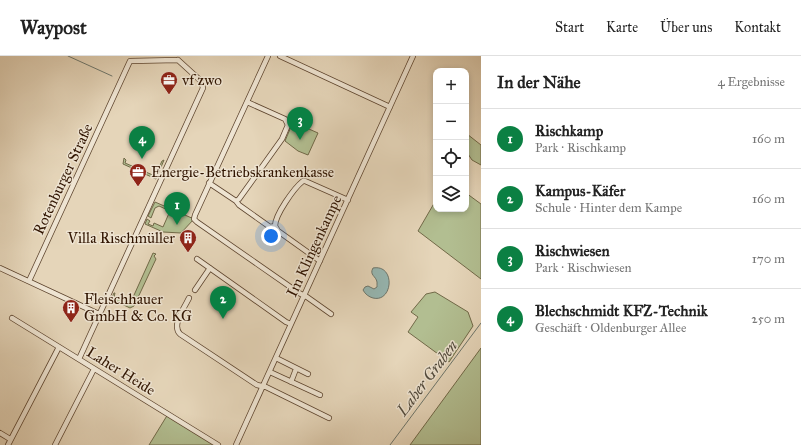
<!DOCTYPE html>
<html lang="de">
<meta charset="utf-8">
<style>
:root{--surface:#fff;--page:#f2f2f2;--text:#222;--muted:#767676;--line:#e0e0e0;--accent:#0b8043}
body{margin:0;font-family:"IM FELL Great Primer",serif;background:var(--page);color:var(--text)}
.controls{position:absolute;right:12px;top:12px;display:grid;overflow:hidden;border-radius:8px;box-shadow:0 2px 6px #0003}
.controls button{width:36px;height:36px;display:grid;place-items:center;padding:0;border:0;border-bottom:1px solid var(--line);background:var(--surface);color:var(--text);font:20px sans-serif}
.you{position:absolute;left:271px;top:180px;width:14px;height:14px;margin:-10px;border:3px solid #fff;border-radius:50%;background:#1a73e8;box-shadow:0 0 0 6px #1a73e833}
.badge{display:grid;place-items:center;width:26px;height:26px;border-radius:50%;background:var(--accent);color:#fff;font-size:13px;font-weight:700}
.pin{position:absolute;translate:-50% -33px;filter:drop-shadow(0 1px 2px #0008)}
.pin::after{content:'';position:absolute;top:21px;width:14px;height:12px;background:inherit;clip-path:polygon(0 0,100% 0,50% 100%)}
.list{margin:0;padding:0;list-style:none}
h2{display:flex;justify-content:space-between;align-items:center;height:52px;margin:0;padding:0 16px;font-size:17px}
h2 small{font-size:13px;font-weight:400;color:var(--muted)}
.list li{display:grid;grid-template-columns:26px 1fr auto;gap:12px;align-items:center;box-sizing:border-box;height:60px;padding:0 16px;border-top:1px solid var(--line)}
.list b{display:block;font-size:15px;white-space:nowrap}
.list p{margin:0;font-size:13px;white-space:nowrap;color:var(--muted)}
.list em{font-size:13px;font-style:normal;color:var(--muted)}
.icon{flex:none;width:22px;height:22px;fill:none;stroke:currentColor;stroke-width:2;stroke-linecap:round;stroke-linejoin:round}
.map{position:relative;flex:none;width:481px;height:389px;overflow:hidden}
header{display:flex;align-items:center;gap:24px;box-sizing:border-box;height:56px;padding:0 20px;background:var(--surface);border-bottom:1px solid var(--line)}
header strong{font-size:19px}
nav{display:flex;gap:22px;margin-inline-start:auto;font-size:14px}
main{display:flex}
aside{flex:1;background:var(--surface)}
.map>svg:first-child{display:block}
.green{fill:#b2be91;stroke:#716948}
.water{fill:#96b8b4;stroke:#6d766c}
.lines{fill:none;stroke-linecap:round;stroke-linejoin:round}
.stream{stroke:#6d766c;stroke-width:1}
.minor-casing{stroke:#5d442e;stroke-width:6}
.minor{stroke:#eee4d2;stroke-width:4.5}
.labels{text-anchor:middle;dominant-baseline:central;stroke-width:3;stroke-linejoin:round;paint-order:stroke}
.poi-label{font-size:15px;fill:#301400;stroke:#eee4d2;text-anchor:start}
.street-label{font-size:15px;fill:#301400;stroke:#eee4d2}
.water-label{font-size:16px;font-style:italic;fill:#544d3f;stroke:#eee4d2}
</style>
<header>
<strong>Waypost</strong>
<nav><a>Start</a><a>Karte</a><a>Über uns</a><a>Kontakt</a></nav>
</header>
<main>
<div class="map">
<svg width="481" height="389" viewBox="0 0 481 389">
<rect width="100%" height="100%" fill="#e5d5b9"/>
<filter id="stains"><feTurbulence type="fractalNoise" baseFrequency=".005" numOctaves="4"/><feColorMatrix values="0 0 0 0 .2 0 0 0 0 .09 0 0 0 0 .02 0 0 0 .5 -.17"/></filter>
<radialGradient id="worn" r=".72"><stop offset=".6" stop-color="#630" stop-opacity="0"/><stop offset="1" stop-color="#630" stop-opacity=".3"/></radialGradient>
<path class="green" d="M 293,66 L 318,77 L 308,99 L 298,95 L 285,85 Z
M 467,78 L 481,89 L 481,109 L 472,104 L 468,98 L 469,97 L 466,94 L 466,80 Z
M 124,102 L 126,104 L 125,107 L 155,120 L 162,105 L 164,104 L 156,123 L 123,108 Z
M 466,137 L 481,148 L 481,223 L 418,175 L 436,144 L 436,153 L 466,153 Z
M 155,146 L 194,163 L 181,177 L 163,176 L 145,168 L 147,163 L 150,165 L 148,168 L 153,170 L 154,167 L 163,171 L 170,155 L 159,150 L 155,152 L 151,162 L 148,160 Z
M 153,197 L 156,198 L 154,200 L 156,203 L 134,250 L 130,252 L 111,243 L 114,237 L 115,237 L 114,241 L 130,248 Z
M 435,236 L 468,256 L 473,270 L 449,306 L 408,276 L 418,261 L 411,256 L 426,238 Z
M 481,292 L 481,389 L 410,389 Z
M 168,358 L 218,389 L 149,389 Z"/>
<path class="water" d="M 373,212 C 396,208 393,247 373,242 C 369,241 365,238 363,234 L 365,231 L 368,230 L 374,233 L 377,231 C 377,229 377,227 377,226 C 376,220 369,219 373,212 Z"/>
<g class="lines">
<path class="stream" d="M 68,0 L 112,20
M 390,389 L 481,267"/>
<defs>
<path id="minor" d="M 268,0 L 195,159 L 194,163 L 197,166 L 299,237 L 307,241 L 331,258
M 280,0 L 390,51
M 209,127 L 236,145 L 239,149 L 270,171 L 275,170
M 236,145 L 239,143 L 282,83 L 288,69 L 285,63 L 247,46
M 197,203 L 286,266 L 291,268
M 320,205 L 278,175 L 275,170 C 275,159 294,132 303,125 L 305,125 L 348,144
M 0,212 L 99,258
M 29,225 L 130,5 L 178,4
M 195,234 L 210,212
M 189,242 C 185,251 171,269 180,278 L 257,329 L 266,331 L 329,362
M 12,262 L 218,389
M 276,302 L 308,318
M 79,303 L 203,32 L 201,25 L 178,4
M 270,316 L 320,339
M 291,326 L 296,313
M 0,377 L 10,383
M 8,389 L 59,291
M 55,389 L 94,313
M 236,389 L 413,0"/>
</defs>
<use href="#minor" class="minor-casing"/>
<use href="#minor" class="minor"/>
</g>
<defs>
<symbol id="office-pin" viewBox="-11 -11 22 30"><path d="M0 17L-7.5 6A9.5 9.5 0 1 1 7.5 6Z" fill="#8f2418" stroke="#eee4d2"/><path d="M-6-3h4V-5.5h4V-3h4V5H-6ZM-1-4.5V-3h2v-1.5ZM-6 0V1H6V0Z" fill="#fff"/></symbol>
<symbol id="building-pin" viewBox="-11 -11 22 30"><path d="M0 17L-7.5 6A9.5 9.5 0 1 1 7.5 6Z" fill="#8f2418" stroke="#eee4d2"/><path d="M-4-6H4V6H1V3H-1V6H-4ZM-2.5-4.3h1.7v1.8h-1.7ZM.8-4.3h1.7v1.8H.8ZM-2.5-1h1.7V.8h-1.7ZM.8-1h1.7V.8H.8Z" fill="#fff"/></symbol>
</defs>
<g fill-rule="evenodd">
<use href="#office-pin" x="159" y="14" width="20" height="27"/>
<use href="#office-pin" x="128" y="106" width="20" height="27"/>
<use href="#building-pin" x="178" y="172" width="20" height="27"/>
<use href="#building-pin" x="61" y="242" width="20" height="27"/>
</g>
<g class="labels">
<g class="poi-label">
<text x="182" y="24">vf zwo</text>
<text x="151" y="116">Energie-Betriebskrankenkasse</text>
<text x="175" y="182" text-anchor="end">Villa Rischmüller</text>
<text x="84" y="243">Fleischhauer<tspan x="84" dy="17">GmbH &amp; Co. KG</tspan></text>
</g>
<g class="street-label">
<text transform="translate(63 123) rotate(-65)">Rotenburger Straße</text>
<text transform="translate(314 190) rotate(-65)">Im Klingenkampe</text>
<text transform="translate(121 315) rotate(32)">Laher Heide</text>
</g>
<g class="water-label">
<text transform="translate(427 322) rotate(-53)">Laher Graben</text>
</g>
</g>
<rect width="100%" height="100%" filter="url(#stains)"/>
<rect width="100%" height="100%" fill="url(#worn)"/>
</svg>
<div class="controls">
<button>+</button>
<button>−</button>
<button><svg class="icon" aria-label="locate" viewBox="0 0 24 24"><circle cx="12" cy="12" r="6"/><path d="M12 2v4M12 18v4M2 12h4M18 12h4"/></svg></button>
<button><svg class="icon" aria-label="layers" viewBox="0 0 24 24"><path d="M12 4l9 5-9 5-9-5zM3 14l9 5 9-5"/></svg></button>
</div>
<div class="you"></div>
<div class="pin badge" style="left:177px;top:169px">1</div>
<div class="pin badge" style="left:223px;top:263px">2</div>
<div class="pin badge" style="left:300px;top:84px">3</div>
<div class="pin badge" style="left:142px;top:103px">4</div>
</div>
<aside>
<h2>In der Nähe<small>4 Ergebnisse</small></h2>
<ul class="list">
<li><span class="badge">1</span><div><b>Rischkamp</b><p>Park · Rischkamp</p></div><em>160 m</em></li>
<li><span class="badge">2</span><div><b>Kampus-Käfer</b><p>Schule · Hinter dem Kampe</p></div><em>160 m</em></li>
<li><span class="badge">3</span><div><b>Rischwiesen</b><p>Park · Rischwiesen</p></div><em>170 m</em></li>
<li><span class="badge">4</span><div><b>Blechschmidt KFZ-Technik</b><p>Geschäft · Oldenburger Allee</p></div><em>250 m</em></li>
</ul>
</aside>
</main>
